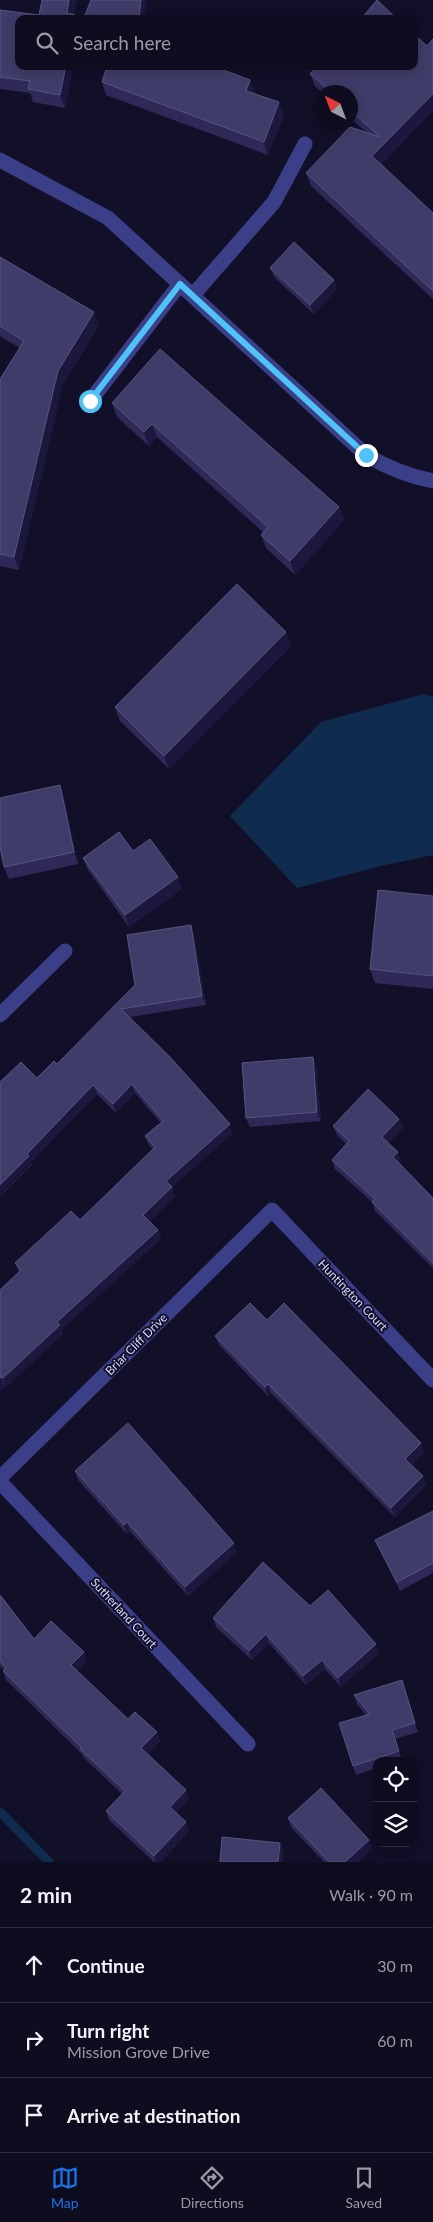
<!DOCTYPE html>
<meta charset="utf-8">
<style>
:root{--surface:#0e0c1f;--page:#171528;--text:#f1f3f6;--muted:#9b9ba4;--line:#2e2c3d;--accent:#1a73e8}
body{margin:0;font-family:Lato,sans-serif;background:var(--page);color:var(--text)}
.controls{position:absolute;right:15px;bottom:15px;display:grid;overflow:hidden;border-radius:10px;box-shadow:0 2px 12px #0003}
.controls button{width:45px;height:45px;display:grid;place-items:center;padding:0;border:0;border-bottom:1px solid var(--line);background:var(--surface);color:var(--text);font:25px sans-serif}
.compass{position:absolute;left:313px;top:85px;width:45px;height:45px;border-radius:50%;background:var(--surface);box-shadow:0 2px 12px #0003;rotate:318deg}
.stop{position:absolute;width:15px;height:15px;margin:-11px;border:4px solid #4fc3f7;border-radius:50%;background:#fff}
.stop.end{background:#4fc3f7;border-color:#fff;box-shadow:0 1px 5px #0008}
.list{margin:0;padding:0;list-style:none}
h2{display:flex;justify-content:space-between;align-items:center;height:65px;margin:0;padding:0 20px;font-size:21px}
h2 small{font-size:16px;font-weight:400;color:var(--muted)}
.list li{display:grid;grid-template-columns:32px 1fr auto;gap:15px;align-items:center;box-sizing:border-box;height:75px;padding:0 20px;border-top:1px solid var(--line)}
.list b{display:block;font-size:19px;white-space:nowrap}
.list p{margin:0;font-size:16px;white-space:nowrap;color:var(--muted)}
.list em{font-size:16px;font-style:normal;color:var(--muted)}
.icon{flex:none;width:28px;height:28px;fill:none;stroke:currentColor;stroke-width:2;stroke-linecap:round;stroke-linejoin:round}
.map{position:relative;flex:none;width:433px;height:1862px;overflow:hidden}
.search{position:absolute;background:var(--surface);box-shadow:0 2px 12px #0003;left:15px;right:15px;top:15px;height:55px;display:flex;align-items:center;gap:12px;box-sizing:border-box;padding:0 18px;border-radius:10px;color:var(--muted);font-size:19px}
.sheet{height:290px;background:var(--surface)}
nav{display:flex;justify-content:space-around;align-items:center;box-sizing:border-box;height:70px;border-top:1px solid var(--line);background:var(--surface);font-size:14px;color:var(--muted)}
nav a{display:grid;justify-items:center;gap:2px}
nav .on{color:var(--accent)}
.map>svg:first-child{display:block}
.water{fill:#0f2c4e}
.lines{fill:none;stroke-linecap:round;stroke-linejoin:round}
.stream{stroke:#0f2c4e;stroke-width:9}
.lane{stroke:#3b3f88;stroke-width:15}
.street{stroke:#3b3f88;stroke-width:15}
.wall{fill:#2e2957}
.shaded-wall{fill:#1b173d}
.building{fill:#403c69;stroke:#585480}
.route{stroke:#4fc3f7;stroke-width:6}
.labels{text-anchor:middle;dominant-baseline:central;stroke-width:4;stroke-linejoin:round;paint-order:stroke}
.street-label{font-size:12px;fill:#d9d8ff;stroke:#121029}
</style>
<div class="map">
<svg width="433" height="1862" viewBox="0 0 433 1862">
<rect width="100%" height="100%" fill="#121029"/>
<path class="water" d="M 424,694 L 433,697 L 433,855 L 385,865 L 297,888 L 230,816 L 321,722 Z"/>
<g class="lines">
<path class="stream" d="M 0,1812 L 49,1862"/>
<path class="lane" d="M 193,295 L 274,202 L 305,144
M 90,401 L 180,284"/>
<path class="street" d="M 0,160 L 108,218 L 366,455 C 388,468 408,476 433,481
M 0,1015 L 65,951
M 0,1478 L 272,1210 L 433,1380
M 0,1482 L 248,1744"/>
</g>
<path class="wall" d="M 0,10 L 39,15 L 75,15 L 76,19 L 19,19 L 19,66 L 73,66 L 65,108 L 33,102 L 30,93 L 0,89 Z
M 85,15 L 145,19 L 86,19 Z
M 433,39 L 433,111 L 381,164 L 433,213 L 433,299 L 311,186 L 306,173 L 366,132 L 350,118 L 350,92 L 322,92 L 315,86 L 310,74 L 427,46 Z
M 250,80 L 255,94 L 284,115 L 268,155 L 106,95 L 102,82 Z
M 0,257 L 99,325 L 63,384 L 19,570 L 0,566 L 0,379 L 20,348 L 0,336 Z
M 270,268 L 334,280 L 337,289 L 314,314 L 274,277 Z
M 112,403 L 339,507 L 344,520 L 295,575 L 266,548 L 261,535 L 263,532 L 157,437 L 149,446 L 117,417 Z
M 286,632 L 291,646 L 169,769 L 120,721 L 115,707 Z
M 60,785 L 64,797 L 78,864 L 9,879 L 4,867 Z
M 133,851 L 182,889 L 129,927 L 88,870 L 83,858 Z
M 433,896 L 433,989 L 375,983 L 370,969 Z
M 191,925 L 194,934 L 206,1005 L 130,1017 L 233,1133 L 172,1187 L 175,1196 L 150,1221 L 158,1230 L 161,1239 L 61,1330 L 63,1334 L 6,1387 L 5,1386 L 0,1391 L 0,1290 L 19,1272 L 15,1263 L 80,1220 L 153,1149 L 149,1145 L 145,1136 L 161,1123 L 135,1093 L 116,1113 L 97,1094 L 31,1162 L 32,1165 L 0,1197 L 37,1078 L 57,1064 L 135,985 Z
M 313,1057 L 316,1066 L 321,1121 L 250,1127 L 246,1118 Z
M 399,1119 L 403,1128 L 388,1143 L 401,1161 L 399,1163 L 433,1198 L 433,1268 L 375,1211 L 372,1202 L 335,1169 L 332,1160 L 346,1144 L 337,1135 L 333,1126 Z
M 267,1320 L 424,1452 L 412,1465 L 426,1485 L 395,1517 L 271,1393 L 268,1396 L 219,1345 L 215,1336 Z
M 75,1471 L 237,1552 L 188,1596 L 130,1531 L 127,1534 L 78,1480 Z
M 433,1511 L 433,1573 L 400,1591 L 379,1549 L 375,1540 Z
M 0,1595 L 34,1639 L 84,1652 L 87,1661 L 77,1671 L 128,1719 L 157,1732 L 160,1741 L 148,1754 L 186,1790 L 189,1799 L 176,1813 L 186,1822 L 189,1831 L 161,1862 L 154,1862 L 109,1820 L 106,1811 L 122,1794 L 84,1758 L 82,1754 L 6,1680 L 3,1671 L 4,1670 L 0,1666 Z
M 310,1606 L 379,1653 L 341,1687 L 325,1669 L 306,1685 L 269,1643 L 252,1660 L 216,1627 L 213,1618 Z
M 402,1680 L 418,1732 L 395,1739 L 402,1760 L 377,1761 L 377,1768 L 356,1775 L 353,1766 L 366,1715 L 357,1704 L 354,1695 Z
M 288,1818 L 369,1840 L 372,1849 L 358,1862 L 324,1862 L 291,1827 Z"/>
<path class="shaded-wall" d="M 69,0 L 77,0 L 73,19 L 67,13 Z
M 141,0 L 147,0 L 145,19 L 139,19 Z
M 66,66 L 73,66 L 65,108 L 60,95 Z
M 250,80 L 255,93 L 251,104 L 246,91 Z
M 433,94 L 433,111 L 377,169 L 372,156 Z
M 279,102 L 284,115 L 268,155 L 264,142 Z
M 334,280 L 337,289 L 314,314 L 310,305 Z
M 94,312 L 99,325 L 63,384 L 19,570 L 14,557 L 58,371 Z
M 152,424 L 157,437 L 149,446 L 144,432 Z
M 339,507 L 344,520 L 295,575 L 290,561 Z
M 286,632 L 291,646 L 169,769 L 164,756 Z
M 60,785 L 64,797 L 78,864 L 74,852 Z
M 178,877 L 182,889 L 129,927 L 125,915 Z
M 191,925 L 194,934 L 206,1005 L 202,996 Z
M 313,1057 L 316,1066 L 321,1121 L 317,1112 Z
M 132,1084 L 135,1093 L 116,1113 L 113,1104 Z
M 93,1085 L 97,1094 L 31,1162 L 32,1165 L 0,1197 L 0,1185 L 27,1154 Z
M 399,1119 L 403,1128 L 385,1146 L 382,1137 Z
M 230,1124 L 233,1133 L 172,1187 L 175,1196 L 147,1224 L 143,1215 L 166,1181 Z
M 398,1152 L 401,1161 L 396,1166 L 393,1157 Z
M 158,1230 L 161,1239 L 61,1330 L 63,1334 L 6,1387 L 3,1378 L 57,1322 Z
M 1,1377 L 5,1386 L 0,1391 L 0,1378 Z
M 268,1384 L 271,1393 L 268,1396 L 265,1387 Z
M 421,1443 L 424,1452 L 409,1468 L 405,1459 Z
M 423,1476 L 426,1485 L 395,1517 L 391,1508 Z
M 127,1522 L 130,1531 L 127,1534 L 124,1525 Z
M 234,1543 L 237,1552 L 188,1596 L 185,1587 Z
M 266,1634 L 269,1643 L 252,1660 L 249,1651 Z
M 376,1644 L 379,1653 L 341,1687 L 338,1678 Z
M 84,1652 L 87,1661 L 74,1674 L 71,1665 Z
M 322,1660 L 325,1669 L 306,1685 L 303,1676 Z
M 157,1732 L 160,1741 L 145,1757 L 141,1748 Z
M 186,1790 L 189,1799 L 173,1816 L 170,1807 Z
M 186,1822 L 189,1831 L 161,1862 L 156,1862 L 154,1856 Z
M 369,1840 L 372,1849 L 358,1862 L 345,1862 Z
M 280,1843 L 284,1852 L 283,1862 L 278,1862 Z"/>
<path class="building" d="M 42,0 L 69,0 L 67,13 L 75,15 L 74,19 L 19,19 L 19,66 L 66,66 L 60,95 L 28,89 L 30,81 L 0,77 L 0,10 L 39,15 Z
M 91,0 L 141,0 L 139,19 L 117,19 L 85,15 Z
M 377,0 L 397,19 L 361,19 Z
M 414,34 L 427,46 L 433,39 L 433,94 L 372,156 L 433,213 L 433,291 L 306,173 L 350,127 L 380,137 L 350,110 L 350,92 L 331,92 L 310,74 L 317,66 L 414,66 Z
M 107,66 L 213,66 L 250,80 L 246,91 L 279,102 L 264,142 L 102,82 Z
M 294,242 L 334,280 L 310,305 L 270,268 Z
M 0,257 L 94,312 L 58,371 L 14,557 L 0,554 L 0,379 L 24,341 L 0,326 Z
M 160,349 L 339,507 L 290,561 L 261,535 L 268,527 L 152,424 L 144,432 L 112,403 Z
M 237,584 L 286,632 L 164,756 L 115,707 Z
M 60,785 L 74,852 L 4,867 L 0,847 L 0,798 Z
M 119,832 L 133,851 L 150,839 L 178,877 L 125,915 L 83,858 Z
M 378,890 L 433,896 L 433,976 L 370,969 Z
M 191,925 L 202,996 L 121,1009 L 170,1057 L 230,1124 L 166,1181 L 172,1187 L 143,1215 L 158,1230 L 57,1322 L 60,1325 L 3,1378 L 1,1377 L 0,1378 L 0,1290 L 21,1270 L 15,1263 L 71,1211 L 80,1220 L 155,1147 L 145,1136 L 163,1121 L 132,1084 L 113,1104 L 93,1085 L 27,1154 L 29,1156 L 0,1185 L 0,1082 L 21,1062 L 37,1078 L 54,1061 L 57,1064 L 135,985 L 127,935 Z
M 313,1057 L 317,1112 L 246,1118 L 242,1063 Z
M 368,1089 L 399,1119 L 382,1137 L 398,1152 L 393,1157 L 433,1198 L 433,1263 L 372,1202 L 375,1199 L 332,1160 L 349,1141 L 333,1126 Z
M 250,1303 L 267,1320 L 284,1303 L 421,1443 L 405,1459 L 423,1476 L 391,1508 L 268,1384 L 265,1387 L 215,1336 Z
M 128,1423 L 234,1543 L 185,1587 L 127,1522 L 124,1525 L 75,1471 Z
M 433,1511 L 433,1563 L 397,1582 L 375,1540 Z
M 263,1562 L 310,1606 L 328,1590 L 376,1644 L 338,1678 L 322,1660 L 303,1676 L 266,1634 L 249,1651 L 213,1618 Z
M 0,1595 L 34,1639 L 51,1621 L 84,1652 L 71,1665 L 128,1719 L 135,1712 L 157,1732 L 141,1748 L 186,1790 L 170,1807 L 186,1822 L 154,1856 L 106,1811 L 125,1791 L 80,1749 L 82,1748 L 3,1671 L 6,1668 L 0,1661 Z
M 402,1680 L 415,1723 L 392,1730 L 399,1751 L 353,1766 L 339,1723 L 370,1714 L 354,1695 Z
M 321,1788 L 369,1840 L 345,1862 L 329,1862 L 288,1818 Z
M 222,1837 L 280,1843 L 278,1862 L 220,1862 Z"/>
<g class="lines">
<path class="route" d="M 90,401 L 180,284 L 366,455"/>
</g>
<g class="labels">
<g class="street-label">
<text transform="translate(353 1295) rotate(46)">Huntington Court</text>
<text transform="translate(136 1344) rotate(-45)">Briar Cliff Drive</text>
<text transform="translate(124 1613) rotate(47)">Sutherland Court</text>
</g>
</g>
</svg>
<div class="controls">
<button><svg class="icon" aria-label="locate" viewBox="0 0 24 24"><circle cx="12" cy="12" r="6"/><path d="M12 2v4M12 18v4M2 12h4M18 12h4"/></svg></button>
<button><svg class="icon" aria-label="layers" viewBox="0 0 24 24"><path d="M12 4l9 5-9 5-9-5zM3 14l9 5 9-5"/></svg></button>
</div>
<svg class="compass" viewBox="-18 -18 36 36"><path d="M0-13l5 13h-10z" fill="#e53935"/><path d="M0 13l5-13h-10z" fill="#9b9ba4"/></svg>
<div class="stop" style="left:90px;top:401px"></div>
<div class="stop end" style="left:366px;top:455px"></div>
<div class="search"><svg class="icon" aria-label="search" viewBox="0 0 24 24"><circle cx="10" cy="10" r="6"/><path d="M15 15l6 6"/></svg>Search here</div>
</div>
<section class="sheet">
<h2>2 min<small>Walk · 90 m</small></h2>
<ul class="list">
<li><svg class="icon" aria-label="ahead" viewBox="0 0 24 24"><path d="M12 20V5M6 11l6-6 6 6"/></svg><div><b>Continue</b></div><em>30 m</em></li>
<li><svg class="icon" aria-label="right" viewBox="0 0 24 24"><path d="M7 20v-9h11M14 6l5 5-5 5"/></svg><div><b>Turn right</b><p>Mission Grove Drive</p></div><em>60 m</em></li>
<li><svg class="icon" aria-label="arrive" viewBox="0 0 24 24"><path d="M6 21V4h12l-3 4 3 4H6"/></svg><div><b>Arrive at destination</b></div></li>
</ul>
</section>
<nav>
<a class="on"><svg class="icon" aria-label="map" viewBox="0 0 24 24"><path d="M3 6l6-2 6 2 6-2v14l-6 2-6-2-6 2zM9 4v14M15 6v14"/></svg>Map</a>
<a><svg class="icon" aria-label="directions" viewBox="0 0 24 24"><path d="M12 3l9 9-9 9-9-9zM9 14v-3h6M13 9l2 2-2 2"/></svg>Directions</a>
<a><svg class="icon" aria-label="saved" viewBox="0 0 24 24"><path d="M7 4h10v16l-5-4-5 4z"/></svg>Saved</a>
</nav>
